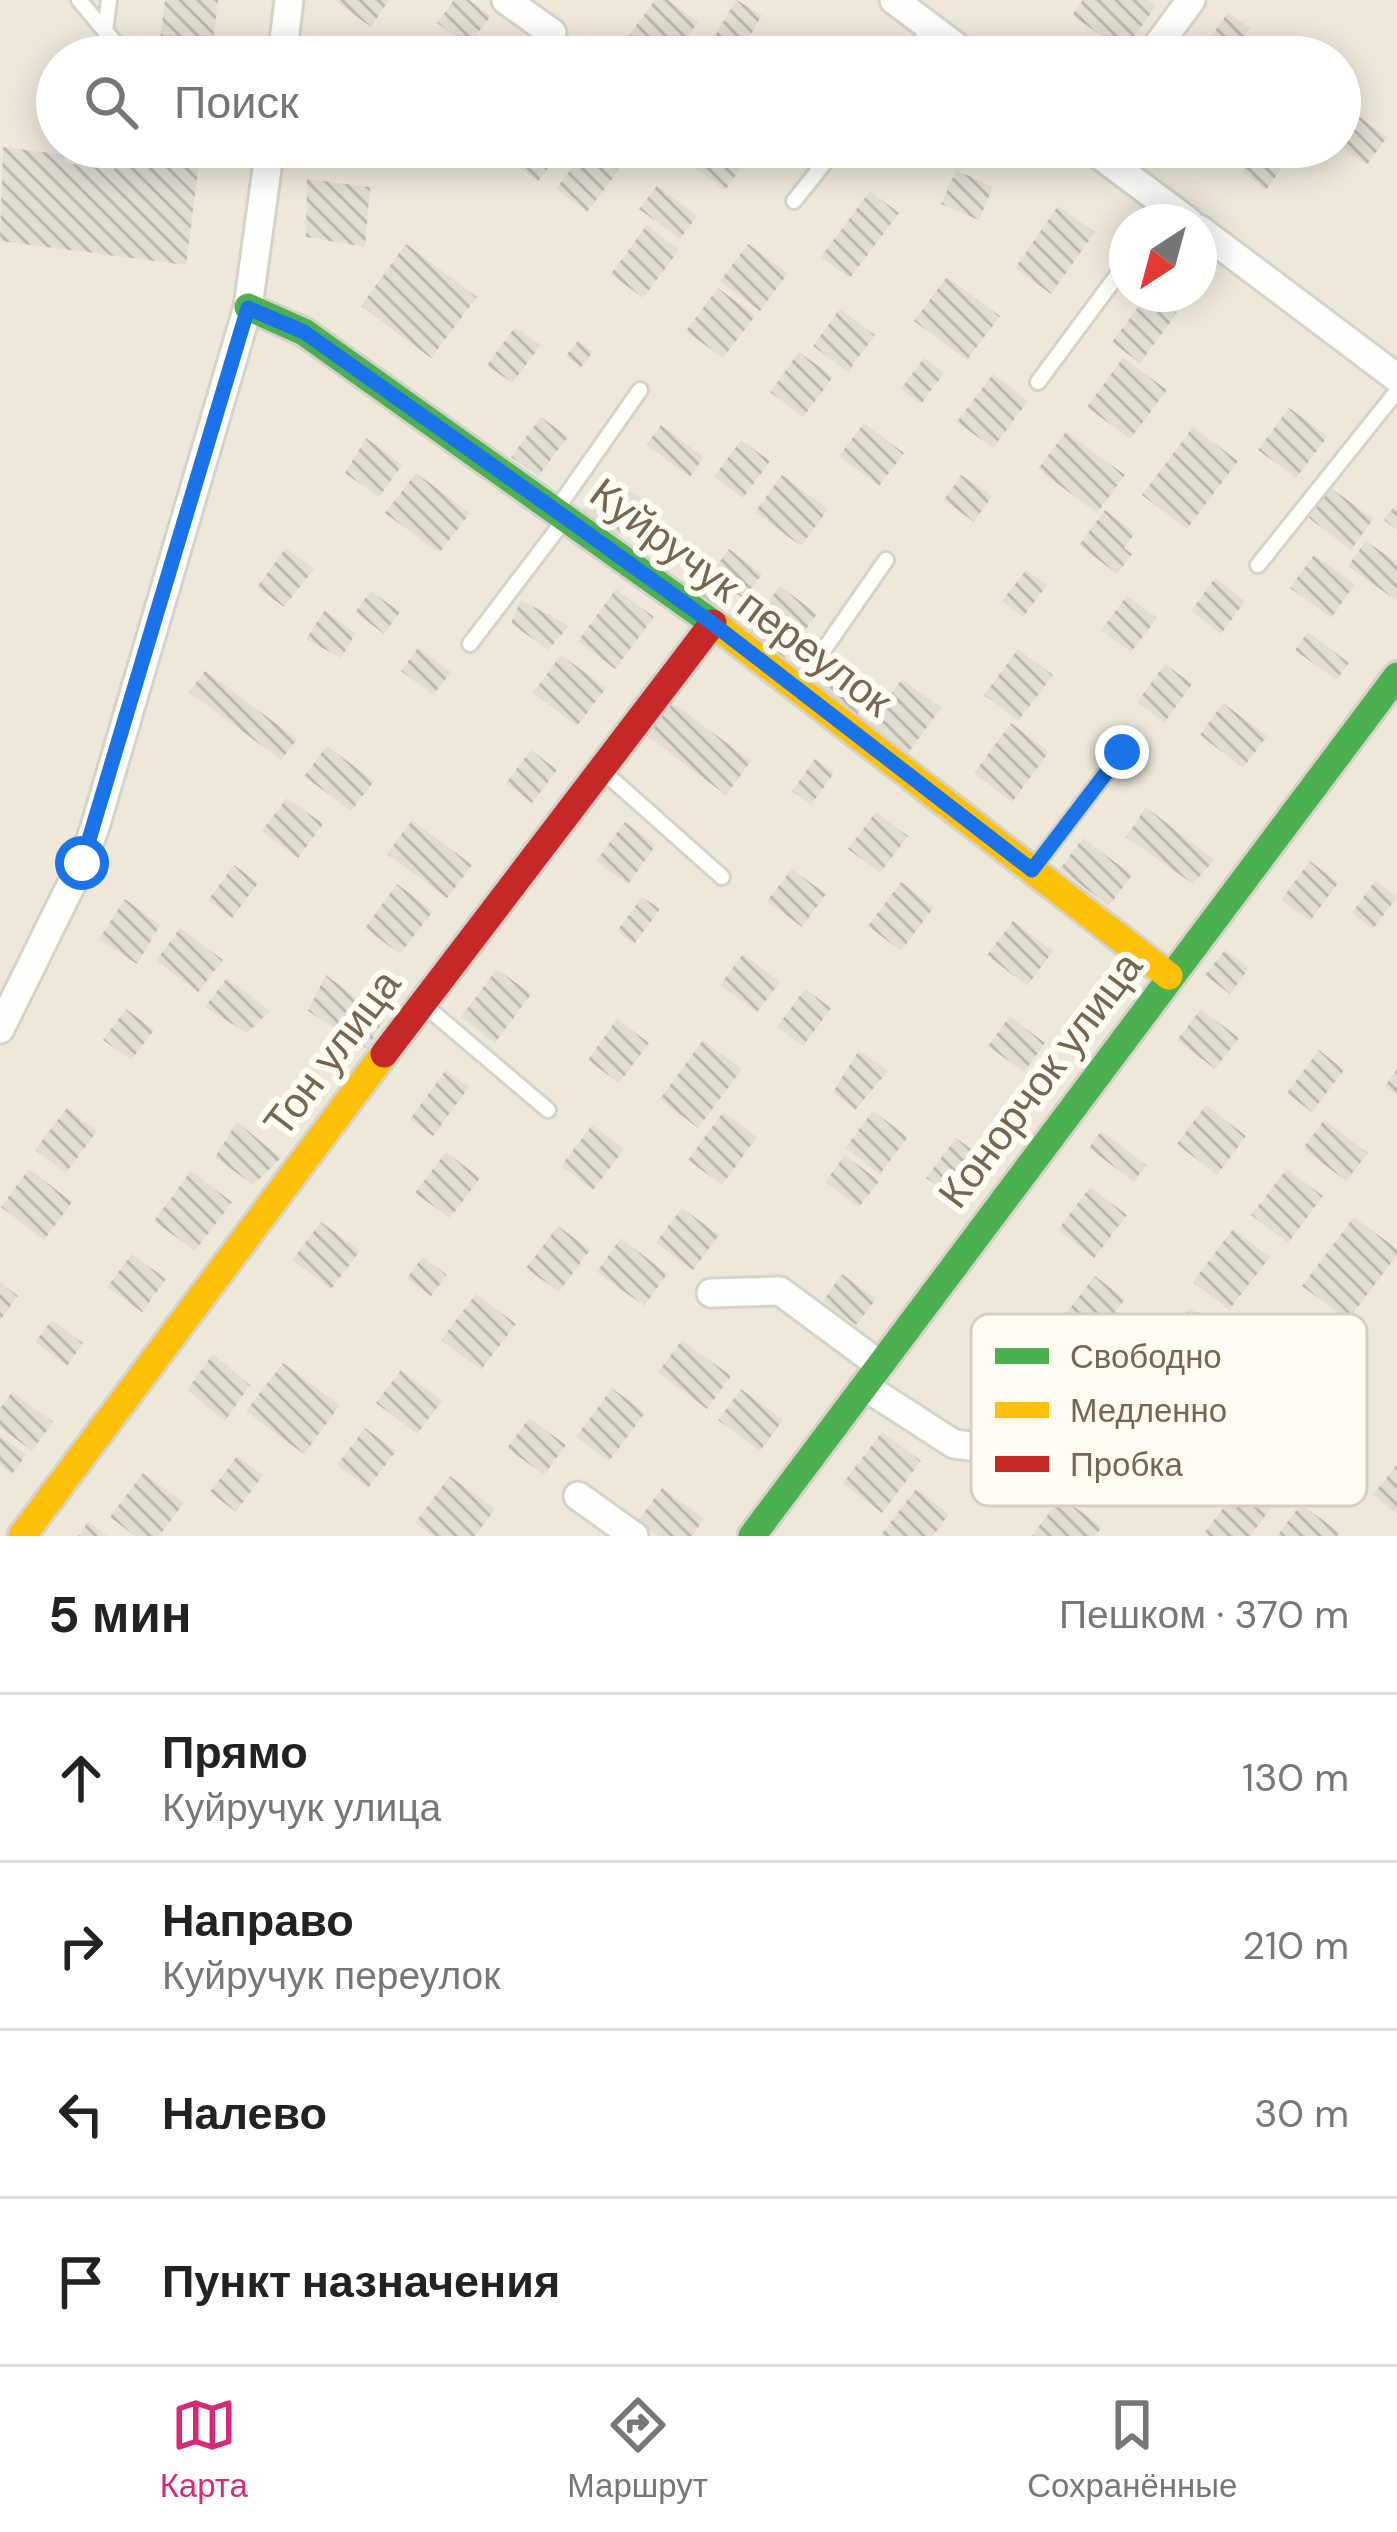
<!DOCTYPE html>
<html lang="ru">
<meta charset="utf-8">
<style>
:root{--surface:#fff;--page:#f6f6f6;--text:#222;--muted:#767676;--line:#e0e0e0;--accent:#db2777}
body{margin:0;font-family:"DM Sans",sans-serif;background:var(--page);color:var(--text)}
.compass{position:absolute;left:1109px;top:204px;width:108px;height:108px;border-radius:50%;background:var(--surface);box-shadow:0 6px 30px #0003;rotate:216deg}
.stop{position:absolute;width:36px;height:36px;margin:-27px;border:9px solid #1a73e8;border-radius:50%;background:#fff}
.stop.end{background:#1a73e8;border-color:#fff;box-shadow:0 3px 12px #0008}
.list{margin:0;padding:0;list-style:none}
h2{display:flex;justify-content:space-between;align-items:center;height:156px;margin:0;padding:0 48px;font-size:51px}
h2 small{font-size:39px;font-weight:400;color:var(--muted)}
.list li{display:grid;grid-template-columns:78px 1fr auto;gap:36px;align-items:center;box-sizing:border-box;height:168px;padding:0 48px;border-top:3px solid var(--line)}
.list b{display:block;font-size:45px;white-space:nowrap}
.list p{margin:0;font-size:39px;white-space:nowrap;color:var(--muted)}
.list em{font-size:39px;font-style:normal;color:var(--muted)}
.icon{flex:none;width:66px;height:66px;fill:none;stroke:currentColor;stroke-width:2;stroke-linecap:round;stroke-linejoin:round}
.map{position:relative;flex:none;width:1397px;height:1536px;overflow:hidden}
.search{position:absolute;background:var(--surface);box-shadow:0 6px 30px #0003;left:36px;right:36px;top:36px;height:132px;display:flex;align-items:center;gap:30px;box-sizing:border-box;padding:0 42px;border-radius:66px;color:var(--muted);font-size:45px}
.sheet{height:828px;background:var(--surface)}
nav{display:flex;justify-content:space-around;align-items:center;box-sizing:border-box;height:168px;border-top:3px solid var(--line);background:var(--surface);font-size:33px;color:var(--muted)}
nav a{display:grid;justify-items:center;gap:6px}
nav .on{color:var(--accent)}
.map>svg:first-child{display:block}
.residential{fill:#ede8da;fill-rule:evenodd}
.building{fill:url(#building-back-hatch)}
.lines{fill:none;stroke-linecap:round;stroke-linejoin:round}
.lane-casing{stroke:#d5d2c9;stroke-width:20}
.street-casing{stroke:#d5d2c9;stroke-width:33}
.fast-casing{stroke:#d6d2c9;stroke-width:33}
.slow-casing{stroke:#d6d2c9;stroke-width:33}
.jam-casing{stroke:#d6d2c9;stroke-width:33}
.lane{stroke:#fefefc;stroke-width:14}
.street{stroke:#fefefc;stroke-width:27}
.fast{stroke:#4caf50;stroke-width:27}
.slow{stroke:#ffc107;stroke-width:27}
.jam{stroke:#c62828;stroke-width:27}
.route{stroke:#1a73e8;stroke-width:15}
.labels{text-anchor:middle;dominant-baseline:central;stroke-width:12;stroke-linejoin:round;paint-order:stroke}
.street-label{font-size:42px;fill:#76654f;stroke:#fefcf2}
.key{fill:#fefcf2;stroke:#d5cfc1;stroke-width:3}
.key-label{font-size:33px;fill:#76654f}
</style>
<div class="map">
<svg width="1397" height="1536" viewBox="0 0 1397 1536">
<defs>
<pattern id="building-back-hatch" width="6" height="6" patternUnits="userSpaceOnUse" patternTransform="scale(3)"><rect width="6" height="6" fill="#e2ddd3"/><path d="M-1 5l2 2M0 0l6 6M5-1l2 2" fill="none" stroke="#bcb7ae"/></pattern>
</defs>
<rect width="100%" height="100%" fill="#f8f6ee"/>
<path class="residential" d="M 0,0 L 1397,0 L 1397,1536 L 0,1536 ZM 57,57 L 1340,57 L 1340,147 L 57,147 ZM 1127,222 L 1199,222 L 1199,294 L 1127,294 Z"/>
<path class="building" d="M 165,0 L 218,0 L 211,57 L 158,57 Z
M 334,0 L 389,0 L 371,27 Z
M 454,0 L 469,0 L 491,16 L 468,46 L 437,23 Z
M 655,0 L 668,0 L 698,22 L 672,57 L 655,57 L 628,37 Z
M 736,0 L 762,15 L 738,57 L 733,57 L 710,44 Z
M 1083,0 L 1148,0 L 1156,6 L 1123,51 L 1072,15 Z
M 1228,13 L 1250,28 L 1230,57 L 1222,57 L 1205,45 Z
M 618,45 L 634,57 L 609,57 Z
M 1358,116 L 1387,137 L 1367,165 L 1340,146 Z
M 3,147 L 65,155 L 64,163 L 115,169 L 118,147 L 201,147 L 186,265 L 0,241 Z
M 440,147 L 479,147 L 465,166 Z
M 535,147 L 564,147 L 538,181 L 519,168 Z
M 588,147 L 619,170 L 587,212 L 556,189 Z
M 694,147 L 757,147 L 725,190 L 685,160 Z
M 875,147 L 921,147 L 904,169 Z
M 1260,147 L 1297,147 L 1266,190 L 1242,172 Z
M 956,170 L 993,187 L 979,220 L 941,204 Z
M 307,179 L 370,187 L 365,247 L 306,237 Z
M 657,186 L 697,216 L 680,239 L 639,209 Z
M 870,191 L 899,213 L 850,278 L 821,257 Z
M 1058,206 L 1095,232 L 1051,294 L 1015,268 Z
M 647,225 L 679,250 L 643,298 L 611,274 Z
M 406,244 L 477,297 L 431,358 L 361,306 Z
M 748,244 L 788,273 L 760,311 L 720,281 Z
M 947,277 L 1000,316 L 967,360 L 914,321 Z
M 718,288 L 755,316 L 723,358 L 686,331 Z
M 1148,294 L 1177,313 L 1140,363 L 1112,342 Z
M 840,309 L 875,335 L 848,372 L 813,346 Z
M 515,327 L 541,345 L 512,383 L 487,365 Z
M 578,341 L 593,352 L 581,367 L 566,356 Z
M 799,352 L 833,377 L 803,417 L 770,392 Z
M 924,358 L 944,373 L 921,404 L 901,389 Z
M 1123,358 L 1167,390 L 1130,439 L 1087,407 Z
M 993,374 L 1028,401 L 993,448 L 957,422 Z
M 1289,408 L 1328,436 L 1296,478 L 1258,450 Z
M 541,417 L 568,437 L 538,476 L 511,457 Z
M 864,423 L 904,453 L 879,486 L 839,456 Z
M 661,425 L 704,457 L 690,477 L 646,445 Z
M 1193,427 L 1238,461 L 1187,529 L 1142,495 Z
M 1066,432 L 1125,475 L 1097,513 L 1038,469 Z
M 366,438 L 402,465 L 379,497 L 345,473 Z
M 741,440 L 770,461 L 743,498 L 714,477 Z
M 416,473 L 470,513 L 439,553 L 385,513 Z
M 609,475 L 644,501 L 618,536 L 583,510 Z
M 782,475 L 828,509 L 801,546 L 755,512 Z
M 961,475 L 992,496 L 974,522 L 944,500 Z
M 1331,488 L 1373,519 L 1351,550 L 1309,518 Z
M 1397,503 L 1397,530 L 1384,520 Z
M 1105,510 L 1135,533 L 1124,548 L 1132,554 L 1117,574 L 1079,545 Z
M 1366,541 L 1397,563 L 1397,601 L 1348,566 Z
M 286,548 L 314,569 L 284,607 L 257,587 Z
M 729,549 L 762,574 L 744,599 L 733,591 L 718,611 L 696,594 Z
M 1314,555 L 1355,584 L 1331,618 L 1290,588 Z
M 1026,570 L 1047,585 L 1023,617 L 1002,601 Z
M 1215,578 L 1245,601 L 1221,634 L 1191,611 Z
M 780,586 L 817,614 L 781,663 L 743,635 Z
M 616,589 L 654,617 L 615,669 L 578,641 Z
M 371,591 L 400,612 L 384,634 L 355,612 Z
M 1127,596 L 1157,618 L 1131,652 L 1101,630 Z
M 521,600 L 569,626 L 548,650 L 511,623 Z
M 325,610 L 355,634 L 341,658 L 306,639 Z
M 1308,632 L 1349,663 L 1336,680 L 1295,650 Z
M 418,648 L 451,672 L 433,695 L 401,671 Z
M 1018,649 L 1053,675 L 1018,721 L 984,695 Z
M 828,651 L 875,685 L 855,718 L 809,684 Z
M 561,655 L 606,688 L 577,726 L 533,693 Z
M 1165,664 L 1192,684 L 1164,723 L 1137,702 Z
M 205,671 L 297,739 L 281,760 L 189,692 Z
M 902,679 L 941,708 L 908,753 L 869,724 Z
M 670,701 L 751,761 L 726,795 L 645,734 Z
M 1223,703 L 1267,736 L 1243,768 L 1200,735 Z
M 1011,723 L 1049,752 L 1012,802 L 974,773 Z
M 327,746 L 374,781 L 351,811 L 304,776 Z
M 531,750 L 557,770 L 532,803 L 506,783 Z
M 815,759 L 834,773 L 811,805 L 792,791 Z
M 287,798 L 323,824 L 298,858 L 262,831 Z
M 1146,807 L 1214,860 L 1193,884 L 1126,837 Z
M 876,812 L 908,836 L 880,873 L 848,849 Z
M 412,820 L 472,865 L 447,898 L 387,854 Z
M 625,822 L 656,845 L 628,884 L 596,861 Z
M 1083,838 L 1132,875 L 1109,906 L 1060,869 Z
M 1310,861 L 1338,883 L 1310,921 L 1281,900 Z
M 234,865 L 258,883 L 232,918 L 208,900 Z
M 792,869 L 826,894 L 802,927 L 767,901 Z
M 1375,881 L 1397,897 L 1373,929 L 1352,913 Z
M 901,882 L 934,907 L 901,951 L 868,926 Z
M 397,884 L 433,911 L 400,954 L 365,928 Z
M 642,897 L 660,909 L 634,944 L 617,931 Z
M 125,899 L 160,925 L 137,964 L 99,939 Z
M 1013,921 L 1053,951 L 1027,986 L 987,955 Z
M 180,928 L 223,960 L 198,992 L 156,961 Z
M 1225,950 L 1249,968 L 1230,994 L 1205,975 Z
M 743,954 L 780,982 L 757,1012 L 720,985 Z
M 497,969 L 531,994 L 495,1043 L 461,1017 Z
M 326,975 L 384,1019 L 367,1049 L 308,1011 Z
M 227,978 L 270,1011 L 247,1033 L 205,1007 Z
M 805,989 L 831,1008 L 803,1046 L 777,1027 Z
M 126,1009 L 154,1030 L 131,1060 L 103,1040 Z
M 1201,1009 L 1239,1038 L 1215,1069 L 1177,1040 Z
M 1010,1016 L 1045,1043 L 1024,1072 L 988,1046 Z
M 617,1019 L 649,1043 L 619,1083 L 588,1060 Z
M 703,1040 L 742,1069 L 698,1128 L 660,1099 Z
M 859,1050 L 888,1071 L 855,1110 L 833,1092 Z
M 1319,1050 L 1344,1070 L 1312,1112 L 1287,1093 Z
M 1397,1069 L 1397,1095 L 1385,1086 Z
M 446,1070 L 469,1087 L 433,1136 L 410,1119 Z
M 1206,1105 L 1246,1136 L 1217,1175 L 1177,1144 Z
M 67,1108 L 97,1131 L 66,1173 L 35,1150 Z
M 873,1111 L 908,1137 L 880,1174 L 845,1148 Z
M 723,1112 L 757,1137 L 722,1185 L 688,1160 Z
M 1324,1120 L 1368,1153 L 1346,1181 L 1303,1148 Z
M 237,1122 L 281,1158 L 253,1185 L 215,1157 Z
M 592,1125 L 624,1149 L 593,1190 L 561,1166 Z
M 1101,1131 L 1146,1165 L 1134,1182 L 1089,1148 Z
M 956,1138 L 982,1157 L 953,1197 L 926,1178 Z
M 446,1152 L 480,1178 L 450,1218 L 415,1193 Z
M 845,1155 L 879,1181 L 859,1207 L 825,1182 Z
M 29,1169 L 72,1202 L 44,1240 L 1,1207 Z
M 1287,1169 L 1323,1196 L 1288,1243 L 1251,1215 Z
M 191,1171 L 232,1202 L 195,1251 L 154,1221 Z
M 1090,1187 L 1127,1215 L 1094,1258 L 1058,1230 Z
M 682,1208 L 719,1235 L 693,1270 L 656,1242 Z
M 1354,1217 L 1397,1249 L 1397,1255 L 1348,1320 L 1302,1286 Z
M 321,1222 L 360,1251 L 331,1289 L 292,1260 Z
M 558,1226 L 590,1250 L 559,1292 L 526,1268 Z
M 1233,1229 L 1270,1257 L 1229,1310 L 1193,1282 Z
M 621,1238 L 667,1274 L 644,1306 L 597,1272 Z
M 132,1254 L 166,1279 L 142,1312 L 107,1287 Z
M 423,1257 L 447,1275 L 431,1296 L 407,1278 Z
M 842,1274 L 876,1299 L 856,1325 L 823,1301 Z
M 1095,1276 L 1125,1299 L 1095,1339 L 1064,1316 Z
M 0,1282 L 18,1296 L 0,1320 Z
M 476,1294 L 516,1324 L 481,1370 L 441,1340 Z
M 1190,1308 L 1224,1334 L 1169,1407 L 1134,1381 Z
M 52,1320 L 83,1343 L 67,1366 L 35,1342 Z
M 682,1340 L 731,1376 L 707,1409 L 658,1372 Z
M 213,1354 L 250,1385 L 225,1421 L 187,1390 Z
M 283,1363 L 340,1405 L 304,1454 L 246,1411 Z
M 401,1370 L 442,1401 L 417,1434 L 376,1403 Z
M 612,1388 L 645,1413 L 609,1461 L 576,1437 Z
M 741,1389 L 783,1420 L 760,1451 L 718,1420 Z
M 12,1392 L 53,1422 L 32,1451 L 0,1427 L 0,1408 Z
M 529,1418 L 566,1445 L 544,1475 L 507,1448 Z
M 365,1428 L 396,1451 L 368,1488 L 337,1465 Z
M 882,1432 L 921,1461 L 882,1513 L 843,1483 Z
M 0,1436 L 26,1455 L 12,1474 L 0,1465 Z
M 237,1456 L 263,1475 L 236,1512 L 210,1492 Z
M 1397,1464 L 1397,1514 L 1373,1495 Z
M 143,1473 L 184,1503 L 159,1536 L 135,1536 L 110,1517 Z
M 450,1476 L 495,1509 L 475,1536 L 433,1536 L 415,1523 Z
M 1244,1481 L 1274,1504 L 1250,1536 L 1209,1536 L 1205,1532 Z
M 662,1488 L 704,1519 L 692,1536 L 658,1536 L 638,1521 Z
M 916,1489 L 949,1514 L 933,1536 L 880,1536 Z
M 1061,1497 L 1102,1527 L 1095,1536 L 1032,1536 Z
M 1301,1504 L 1340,1533 L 1337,1536 L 1277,1536 Z
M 88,1522 L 107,1536 L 78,1536 Z"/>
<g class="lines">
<defs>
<path id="lane" d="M 79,0 L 105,31
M 109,0 L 105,31 L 128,57
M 908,57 L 931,27
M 794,201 L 837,147
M 1038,382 L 1127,262
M 558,507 L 640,390
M 1258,565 L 1397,391
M 470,644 L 565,519
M 800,684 L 886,560
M 605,773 L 722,877
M 1035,866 L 1122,752
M 424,1005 L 548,1110"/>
<path id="street" d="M 506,0 L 552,33
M 894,0 L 970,57
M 282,57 L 289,0
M 1149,57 L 1191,0
M 1089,147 L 1189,222
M 1199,229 L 1397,378
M 0,1029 L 82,863 L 95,827 L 248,307 L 270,147
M 711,1293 L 780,1291 L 880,1365
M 864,1386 L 954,1444 L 1021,1452
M 578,1496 L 634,1536"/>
<path id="fast" d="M 248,307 L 304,332 L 721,629
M 752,1536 L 1397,676"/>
<path id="slow" d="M 721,629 L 1169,976
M 22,1536 L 384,1054"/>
<path id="jam" d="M 384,1054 L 713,623"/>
</defs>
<use href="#lane" class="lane-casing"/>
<use href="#street" class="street-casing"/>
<use href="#fast" class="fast-casing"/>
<use href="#slow" class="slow-casing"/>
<use href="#jam" class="jam-casing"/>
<use href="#lane" class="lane"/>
<use href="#street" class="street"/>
<use href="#fast" class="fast"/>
<use href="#slow" class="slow"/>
<use href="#jam" class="jam"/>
</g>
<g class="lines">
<path class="route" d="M 82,863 L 248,308 L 304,332 L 566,518 L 712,623 L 1032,870 L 1122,752"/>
</g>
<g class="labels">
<g class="street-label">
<text transform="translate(741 597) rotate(37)">Куйручук переулок</text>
<text transform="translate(332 1053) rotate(-53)">Тон улица</text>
<text transform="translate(1040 1080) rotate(-53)">Конорчок улица</text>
</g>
</g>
<rect x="971" y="1314" width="396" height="192" rx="18" class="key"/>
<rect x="995" y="1348" width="54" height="16" fill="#4caf50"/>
<rect x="995" y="1402" width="54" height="16" fill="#ffc107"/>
<rect x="995" y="1456" width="54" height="16" fill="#c62828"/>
<g class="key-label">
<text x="1070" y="1368">Свободно</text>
<text x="1070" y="1422">Медленно</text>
<text x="1070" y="1476">Пробка</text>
</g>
</svg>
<svg class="compass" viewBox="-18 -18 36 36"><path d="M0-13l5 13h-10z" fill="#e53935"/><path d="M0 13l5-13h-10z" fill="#767676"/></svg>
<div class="stop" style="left:82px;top:863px"></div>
<div class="stop end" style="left:1122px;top:752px"></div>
<div class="search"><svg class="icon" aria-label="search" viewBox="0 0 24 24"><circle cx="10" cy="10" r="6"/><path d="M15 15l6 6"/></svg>Поиск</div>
</div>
<section class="sheet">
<h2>5 мин<small>Пешком · 370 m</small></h2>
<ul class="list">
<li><svg class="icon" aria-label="ahead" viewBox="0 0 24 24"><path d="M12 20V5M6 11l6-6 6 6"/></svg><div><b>Прямо</b><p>Куйручук улица</p></div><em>130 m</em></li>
<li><svg class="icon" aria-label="right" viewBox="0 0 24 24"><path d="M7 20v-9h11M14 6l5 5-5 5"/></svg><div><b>Направо</b><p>Куйручук переулок</p></div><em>210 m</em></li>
<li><svg class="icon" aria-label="left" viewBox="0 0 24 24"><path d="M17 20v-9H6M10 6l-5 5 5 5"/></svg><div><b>Налево</b></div><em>30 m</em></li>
<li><svg class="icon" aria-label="arrive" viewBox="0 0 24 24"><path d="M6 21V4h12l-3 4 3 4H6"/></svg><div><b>Пункт назначения</b></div></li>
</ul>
</section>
<nav>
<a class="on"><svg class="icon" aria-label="map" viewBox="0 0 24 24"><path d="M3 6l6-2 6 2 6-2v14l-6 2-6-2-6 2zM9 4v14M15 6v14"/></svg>Карта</a>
<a><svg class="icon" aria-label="directions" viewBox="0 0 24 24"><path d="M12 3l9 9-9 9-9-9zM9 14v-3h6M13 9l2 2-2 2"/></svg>Маршрут</a>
<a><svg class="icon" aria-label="saved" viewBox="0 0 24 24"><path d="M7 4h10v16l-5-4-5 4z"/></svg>Сохранённые</a>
</nav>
